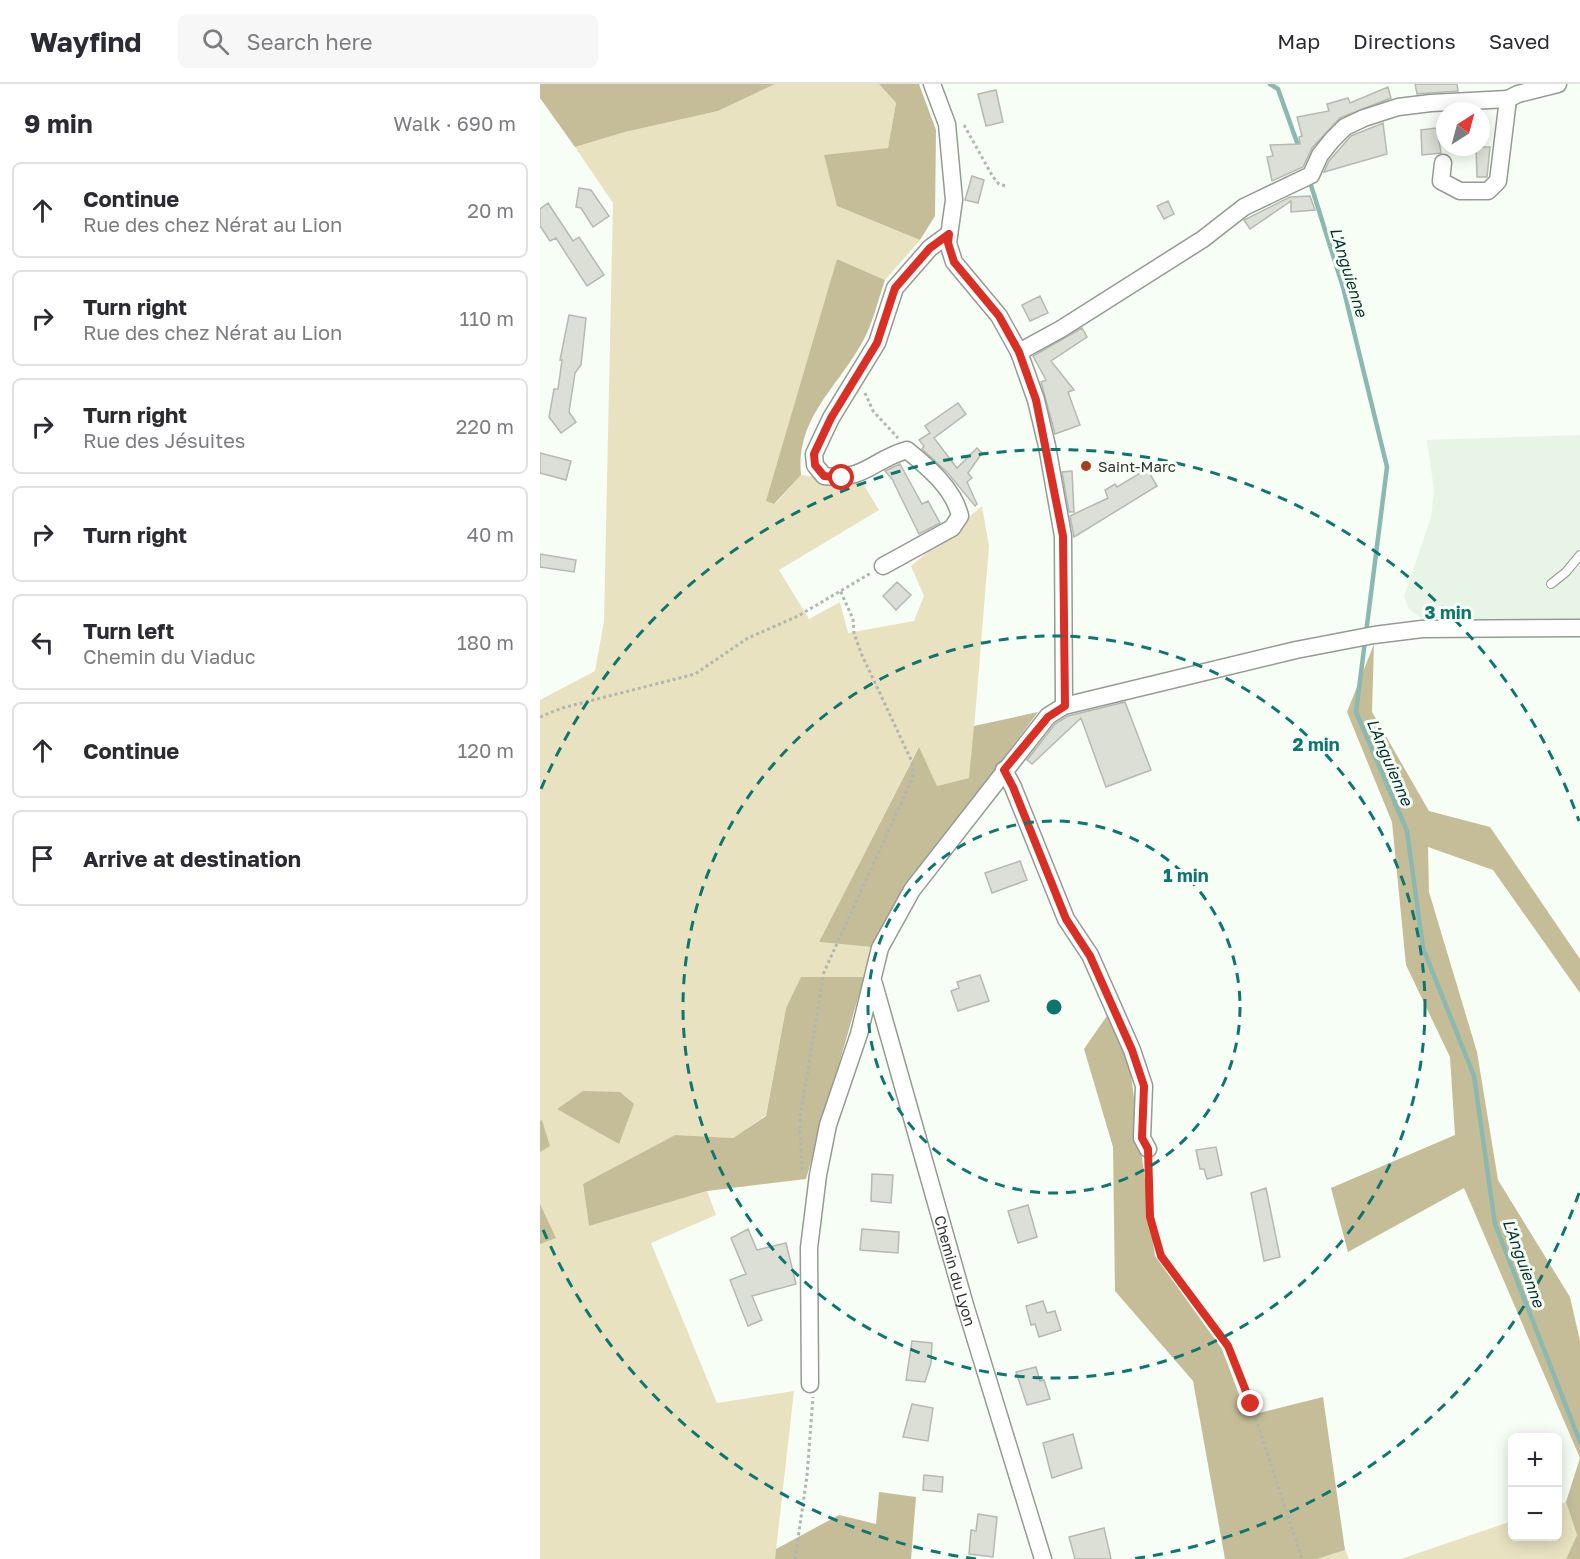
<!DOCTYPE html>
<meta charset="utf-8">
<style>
:root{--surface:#fff;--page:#f7f7f7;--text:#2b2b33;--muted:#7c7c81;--line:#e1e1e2}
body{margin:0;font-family:"Golos Text",sans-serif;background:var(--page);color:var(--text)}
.controls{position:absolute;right:18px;bottom:18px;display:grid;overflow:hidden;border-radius:9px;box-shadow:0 3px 15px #0003}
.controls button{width:54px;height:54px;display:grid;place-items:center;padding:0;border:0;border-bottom:2px solid var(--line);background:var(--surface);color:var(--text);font:30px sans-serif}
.compass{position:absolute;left:896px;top:18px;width:54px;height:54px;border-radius:50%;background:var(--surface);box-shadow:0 3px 15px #0003;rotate:36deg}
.stop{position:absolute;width:18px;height:18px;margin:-14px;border:4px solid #d93025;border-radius:50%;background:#fff}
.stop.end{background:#d93025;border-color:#fff;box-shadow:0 2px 6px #0008}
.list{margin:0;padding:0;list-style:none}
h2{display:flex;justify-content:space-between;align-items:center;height:78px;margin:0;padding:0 24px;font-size:26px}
h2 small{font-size:20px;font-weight:400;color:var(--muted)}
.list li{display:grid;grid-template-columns:39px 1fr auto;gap:18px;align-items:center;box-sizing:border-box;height:96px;margin:0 12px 12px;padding:0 12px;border:2px solid var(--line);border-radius:9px}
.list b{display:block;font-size:22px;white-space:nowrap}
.list p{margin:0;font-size:20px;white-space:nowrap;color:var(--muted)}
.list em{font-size:20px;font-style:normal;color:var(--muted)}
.icon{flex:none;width:33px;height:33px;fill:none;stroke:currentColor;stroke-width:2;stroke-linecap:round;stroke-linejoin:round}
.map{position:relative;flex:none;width:1040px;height:1475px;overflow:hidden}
header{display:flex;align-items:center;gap:36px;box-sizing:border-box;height:84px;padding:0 30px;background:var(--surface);border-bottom:2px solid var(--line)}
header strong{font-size:28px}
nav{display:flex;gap:33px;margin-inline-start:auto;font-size:21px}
.search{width:420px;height:54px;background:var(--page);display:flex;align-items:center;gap:15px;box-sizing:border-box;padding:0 21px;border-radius:9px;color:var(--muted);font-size:22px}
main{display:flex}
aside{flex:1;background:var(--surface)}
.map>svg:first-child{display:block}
.built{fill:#e8f4e5}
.green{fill:#e8e2c1}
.forest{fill:#c4bd98}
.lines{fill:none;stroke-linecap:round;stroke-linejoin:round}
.stream{stroke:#8bb9b0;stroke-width:4.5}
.building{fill:#dcdfd5;stroke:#b6b9af;stroke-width:1.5}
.service-casing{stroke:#949b93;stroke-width:10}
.minor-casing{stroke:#949b93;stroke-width:19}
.path{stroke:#b1b6b0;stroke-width:3;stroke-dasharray:3 3;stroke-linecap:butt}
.service{stroke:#fff;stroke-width:8}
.minor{stroke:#fff;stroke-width:16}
.route{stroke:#d93025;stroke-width:8}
.ring{fill:none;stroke:#0f766e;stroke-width:3;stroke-dasharray:10 8}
.poi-dot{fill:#a63e1e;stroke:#f7fef5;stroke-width:2}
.labels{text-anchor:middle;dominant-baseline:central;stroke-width:6;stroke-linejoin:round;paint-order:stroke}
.poi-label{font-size:15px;fill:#313431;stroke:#f7fef5;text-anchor:start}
.street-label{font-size:15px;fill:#313431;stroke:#f7fef5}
.water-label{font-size:16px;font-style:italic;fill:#03312b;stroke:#f7fef5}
.centre{fill:#0f766e;stroke:#f7fef5;stroke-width:3}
.ring-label{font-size:18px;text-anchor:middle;font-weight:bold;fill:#0f766e;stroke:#f7fef5;stroke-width:6;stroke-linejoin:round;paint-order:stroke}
</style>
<header>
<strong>Wayfind</strong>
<div class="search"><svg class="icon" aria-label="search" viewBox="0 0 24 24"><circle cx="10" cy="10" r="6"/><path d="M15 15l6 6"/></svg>Search here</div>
<nav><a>Map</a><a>Directions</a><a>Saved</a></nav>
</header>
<main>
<aside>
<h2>9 min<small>Walk · 690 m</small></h2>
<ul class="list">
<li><svg class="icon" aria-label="ahead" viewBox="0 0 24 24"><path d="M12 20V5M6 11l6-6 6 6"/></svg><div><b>Continue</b><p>Rue des chez Nérat au Lion</p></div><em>20 m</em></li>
<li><svg class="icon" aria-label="right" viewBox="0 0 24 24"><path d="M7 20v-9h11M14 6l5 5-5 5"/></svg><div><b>Turn right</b><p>Rue des chez Nérat au Lion</p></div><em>110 m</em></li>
<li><svg class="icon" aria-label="right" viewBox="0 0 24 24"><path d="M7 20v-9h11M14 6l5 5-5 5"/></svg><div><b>Turn right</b><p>Rue des Jésuites</p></div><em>220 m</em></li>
<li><svg class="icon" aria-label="right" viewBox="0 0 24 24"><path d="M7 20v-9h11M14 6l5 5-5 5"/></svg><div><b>Turn right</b></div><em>40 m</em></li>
<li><svg class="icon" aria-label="left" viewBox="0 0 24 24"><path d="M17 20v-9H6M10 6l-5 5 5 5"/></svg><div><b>Turn left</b><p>Chemin du Viaduc</p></div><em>180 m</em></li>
<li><svg class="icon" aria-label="ahead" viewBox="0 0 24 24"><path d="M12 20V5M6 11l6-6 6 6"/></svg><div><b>Continue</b></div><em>120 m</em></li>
<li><svg class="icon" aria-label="arrive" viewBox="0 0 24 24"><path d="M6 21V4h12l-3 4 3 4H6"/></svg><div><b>Arrive at destination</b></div></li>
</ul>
</aside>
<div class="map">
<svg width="1040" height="1475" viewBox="0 0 1040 1475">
<rect width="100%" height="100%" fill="#f7fef5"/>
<path class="built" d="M 1040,351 L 1040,538 L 883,536 L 868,524 L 864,512 L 891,434 L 894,406 L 887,356 Z"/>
<path class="green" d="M 235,0 L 339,0 L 356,19 L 348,64 L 297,122 L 380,156 L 345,196 L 297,175 L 235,420 L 261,391 L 322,398 L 339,426 L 239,486 L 269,535 L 300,518 L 308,549 L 374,537 L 384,512 L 371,482 L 442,422 L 449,462 L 430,694 L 397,702 L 378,664 L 279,858 L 332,863 L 324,893 L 261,894 L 246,924 L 226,1031 L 193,1054 L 135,1051 L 43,1101 L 49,1142 L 167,1107 L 176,1131 L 111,1159 L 177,1319 L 254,1307 L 235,1475 L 0,1475 L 0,616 L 55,587 L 64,537 L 73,119 L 35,63 L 85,48 L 178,27 Z
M 1026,1418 L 1037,1451 L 1026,1475 L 861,1475 L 972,1437 L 972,1452 L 1017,1452 L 1018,1421 Z
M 805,1466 L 809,1475 L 777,1475 Z"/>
<path class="forest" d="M 0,0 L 235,0 L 178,27 L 85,48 L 35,63 L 0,14 Z
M 339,0 L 379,0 L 396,46 L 395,132 L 380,156 L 297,122 L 284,71 L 348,64 L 356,19 Z
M 297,175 L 345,196 C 338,216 333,239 323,257 C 299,302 255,334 261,391 L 234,420 L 226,417 Z
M 834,560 L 832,628 L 889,727 L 950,743 L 1040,875 L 1040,909 L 953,786 L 888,763 L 889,808 L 937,968 L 958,1096 L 1030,1213 L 1040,1257 L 1040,1475 L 1026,1475 L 1037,1451 L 1026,1418 L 1040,1374 L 924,1104 L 808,1168 L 791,1104 L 915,1051 L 910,973 L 866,881 L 852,738 L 807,628 Z
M 498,628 L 359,814 L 332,863 L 279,858 L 379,663 L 397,702 L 429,694 L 434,642 Z
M 261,893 L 324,893 L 266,1095 L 167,1107 L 49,1142 L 43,1100 L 135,1051 L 193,1054 L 226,1032 L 246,924 Z
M 569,929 L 589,976 L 615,1172 L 682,1265 L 707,1332 L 783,1313 L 805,1466 L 777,1475 L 685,1475 L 653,1297 L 575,1207 L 573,1063 L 544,965 Z
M 43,1007 L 80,1008 L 94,1020 L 79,1060 L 17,1025 Z
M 2,1036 L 10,1062 L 0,1068 L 0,1037 Z
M 0,1120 L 16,1154 L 0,1160 Z
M 339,1408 L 376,1413 L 371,1475 L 235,1475 L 236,1465 L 299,1431 L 336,1440 Z"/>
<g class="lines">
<path class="stream" d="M 730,0 L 738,5 L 759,64
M 769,95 L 803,203 L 847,383 L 826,549
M 825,557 L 816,628 L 867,747 L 883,864 L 934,992 L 955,1140 L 1040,1358"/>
</g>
<path class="building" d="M 875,0 L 917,0 L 918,7 L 877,10 Z
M 848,3 L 851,14 L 800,34 L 772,64 L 763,83 L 732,97 L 727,73 L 733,72 L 730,61 L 760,60 L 759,53 L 762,52 L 757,33 L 789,27 L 787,20 L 808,14 L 810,19 Z
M 456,6 L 463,38 L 446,42 L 438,10 Z
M 843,39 L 847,70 L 784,88 L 789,77 L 811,52 Z
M 897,44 L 901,69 L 882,71 L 881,46 Z
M 936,63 L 950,63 L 947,93 L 937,93 Z
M 432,92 L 444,96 L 438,119 L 425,116 Z
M 39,104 L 51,106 L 69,132 L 53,143 L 41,124 L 36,123 Z
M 770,112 L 775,126 L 751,128 L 751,117 L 710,145 L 704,136 L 750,113 Z
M 628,117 L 634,130 L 624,135 L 617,122 Z
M 8,119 L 33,157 L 39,153 L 64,191 L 47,202 L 16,154 L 10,157 L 0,142 L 0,125 Z
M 500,212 L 508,229 L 490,237 L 482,221 Z
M 29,231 L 46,234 L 41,281 L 35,289 L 29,328 L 36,338 L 21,349 L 9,333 L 14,305 L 18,305 L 22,276 L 20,276 Z
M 542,244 L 547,253 L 511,277 L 534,306 L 528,308 L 540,341 L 515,350 L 501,298 L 506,296 L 493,272 Z
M 418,319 L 426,330 L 394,354 L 417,384 L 437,364 L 442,369 L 428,389 L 432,394 L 427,398 L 437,420 L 435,422 L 407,388 L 382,365 L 384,362 L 379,356 L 390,349 L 385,342 Z
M 0,369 L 31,377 L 26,396 L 0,389 Z
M 360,380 L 382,420 L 388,417 L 400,439 L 379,450 L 352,395 L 345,387 Z
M 607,385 L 617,402 L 534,453 L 530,432 L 568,414 L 565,406 L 575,400 L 577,403 Z
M 532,387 L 534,428 L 529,428 L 522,388 Z
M 0,470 L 36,476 L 34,488 L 0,483 Z
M 357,498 L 371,511 L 356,526 L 343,512 Z
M 585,618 L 611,686 L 566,703 L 541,634 L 492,680 L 487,676 L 515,640 L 528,632 Z
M 480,777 L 487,796 L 452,809 L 445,789 Z
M 440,891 L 449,917 L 418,927 L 411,907 L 419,904 L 417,898 Z
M 676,1063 L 682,1091 L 667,1095 L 664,1085 L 660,1085 L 656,1066 Z
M 332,1090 L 353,1091 L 351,1119 L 331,1117 Z
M 726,1104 L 740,1173 L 724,1177 L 711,1109 Z
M 488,1121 L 497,1153 L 478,1159 L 468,1127 Z
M 208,1145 L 217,1166 L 246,1159 L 256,1200 L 212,1212 L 222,1236 L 208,1242 L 190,1196 L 206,1190 L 191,1154 Z
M 322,1145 L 359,1148 L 358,1169 L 320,1166 Z
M 503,1217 L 507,1229 L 515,1227 L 521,1246 L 499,1253 L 495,1240 L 491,1241 L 486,1222 Z
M 372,1257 L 392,1259 L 391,1279 L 385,1298 L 366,1296 Z
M 496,1283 L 500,1297 L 504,1296 L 510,1315 L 487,1321 L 476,1288 Z
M 372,1320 L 393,1324 L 388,1357 L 363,1353 Z
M 533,1350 L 542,1384 L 512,1394 L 503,1359 Z
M 384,1391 L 403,1393 L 402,1408 L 383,1406 Z
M 438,1430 L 457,1433 L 453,1473 L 429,1470 L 431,1446 L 436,1447 Z
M 564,1444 L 571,1475 L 535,1475 L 529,1453 Z"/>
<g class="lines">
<defs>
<path id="service" d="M 1011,500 L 1026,488 L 1040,471"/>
<g id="minor">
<path d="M 392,0 L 407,40 L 414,116 L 408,159 L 414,178 L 459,232 L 479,268 L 496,316 L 507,362 L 523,452 L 524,622"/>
<path d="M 903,79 L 901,97 L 920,107 L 948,107 L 958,97 L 968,15 L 978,10 L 1018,0"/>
<path d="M 479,268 L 521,245 L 663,155 L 704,123 L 771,91 L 780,71 L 792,56 L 805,43 L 824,34 L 858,23 L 891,19 L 968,15"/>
<path d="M 343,482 L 412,444 L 420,432 C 414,405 388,383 367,366 C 332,376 325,397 284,392 L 275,381 L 274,370 L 291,334 L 337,259 L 355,204 L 390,164 L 409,150"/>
<path d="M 464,686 L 473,703 L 526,835 L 550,871 L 592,966 L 604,1002 L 602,1054 L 608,1065"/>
<path id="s1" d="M 334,900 L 425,1221 L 503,1475"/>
<path d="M 270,1300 L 269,1164 L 278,1091 L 288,1041 L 319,950 L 340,864 L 372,806 L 508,632 L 524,622 L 756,566 L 834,551 L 882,545 L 1040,544"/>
</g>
</defs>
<use href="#service" class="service-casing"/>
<use href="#minor" class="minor-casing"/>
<path class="path" d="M 424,41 L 453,93 L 459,100 L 466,102
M 325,309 L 333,327 L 358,354
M 0,633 L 22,624 L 155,590 L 208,554 L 258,532 L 331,489
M 609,1081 L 611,1133 L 621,1172 L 688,1262 L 711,1320 L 762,1475
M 262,1086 L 260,1033 L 284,888 L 373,693 L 372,678 L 321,569 L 314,549 L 313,535 L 300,506
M 255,1475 L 267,1392 L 273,1313"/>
<use href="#service" class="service"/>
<use href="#minor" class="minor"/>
</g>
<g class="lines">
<path class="route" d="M 302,394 L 284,392 L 275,381 L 274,370 L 291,334 L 337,259 L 355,204 L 390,164 L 409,150 L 408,159 L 414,178 L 459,232 L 479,268 L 496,316 L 523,452 L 525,622 L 508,633 L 464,686 L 473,703 L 526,835 L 550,872 L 592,966 L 604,1002 L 602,1054 L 608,1065 L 610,1133 L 621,1172 L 688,1262 L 711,1320"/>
</g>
<g class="ring">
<circle cx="514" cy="923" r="186"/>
<circle cx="514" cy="923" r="371"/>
<path d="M1039 1109A557 557 0 0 1 592 1475M436 1475A557 557 0 0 1 1 1141M1 705A557 557 0 0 1 1039 737"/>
</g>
<circle class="poi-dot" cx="546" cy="382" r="6"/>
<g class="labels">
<g class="poi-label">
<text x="558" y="382">Saint-Marc</text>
</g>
<g class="street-label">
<text stroke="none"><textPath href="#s1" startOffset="298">Chemin du Lyon</textPath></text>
</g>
<g class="water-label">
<text transform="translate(809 188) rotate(73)">L'Anguienne</text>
<text transform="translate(850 678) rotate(67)">L'Anguienne</text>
<text transform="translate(984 1179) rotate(70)">L'Anguienne</text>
</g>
</g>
<circle cx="514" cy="923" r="9" class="centre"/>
<g class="ring-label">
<text x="908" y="535">3 min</text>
<text x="776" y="667">2 min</text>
<text x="646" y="798">1 min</text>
</g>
</svg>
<div class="controls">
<button>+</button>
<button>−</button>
</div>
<svg class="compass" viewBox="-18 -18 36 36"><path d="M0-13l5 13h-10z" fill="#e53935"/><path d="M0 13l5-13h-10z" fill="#7c7c81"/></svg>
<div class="stop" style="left:302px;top:394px"></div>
<div class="stop end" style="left:711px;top:1320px"></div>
</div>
</main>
